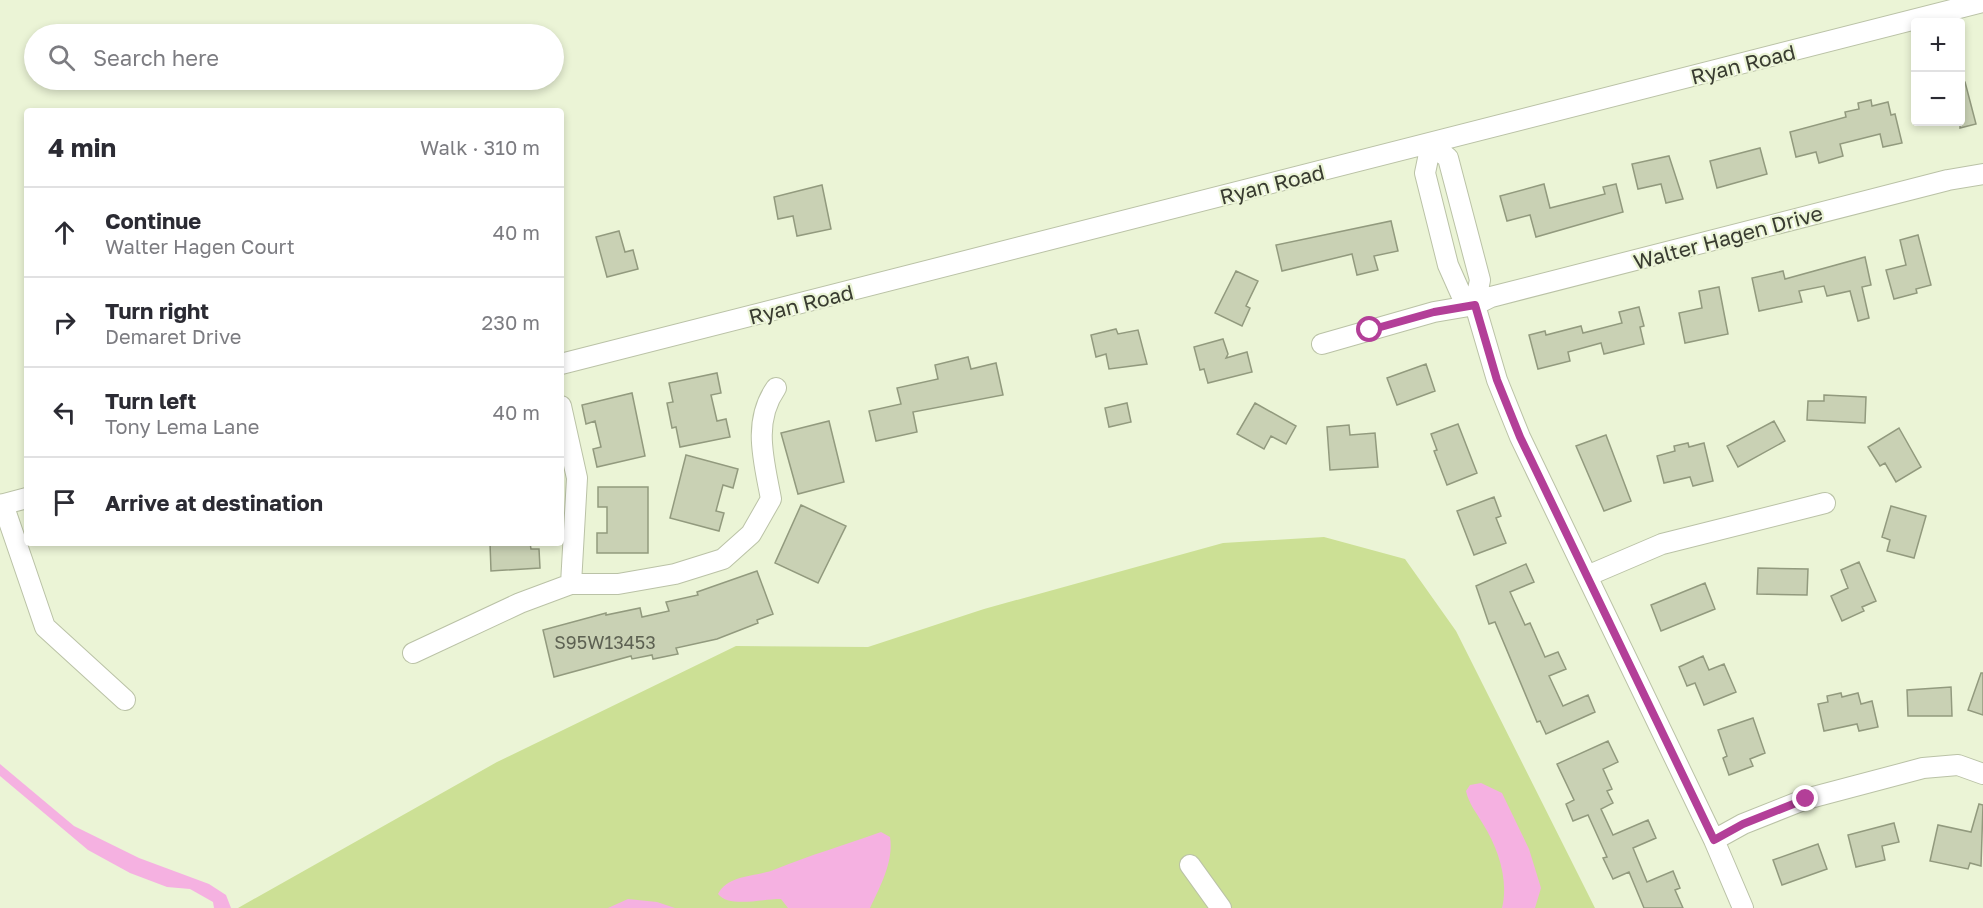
<!DOCTYPE html>
<meta charset="utf-8">
<style>
:root{--surface:#fff;--page:#f7f7f7;--text:#2b2b33;--muted:#7c7c81;--line:#e1e1e2}
body{margin:0;font-family:"Golos Text",sans-serif;background:var(--page);color:var(--text)}
.controls{position:absolute;right:18px;top:18px;display:grid;overflow:hidden;border-radius:6px;box-shadow:0 3px 9px #0003}
.controls button{width:54px;height:54px;display:grid;place-items:center;padding:0;border:0;border-bottom:2px solid var(--line);background:var(--surface);color:var(--text);font:30px sans-serif}
.stop{position:absolute;width:18px;height:18px;margin:-14px;border:4px solid #b33f98;border-radius:50%;background:#fff}
.stop.end{background:#b33f98;border-color:#fff;box-shadow:0 2px 6px #0008}
.list{margin:0;padding:0;list-style:none}
h2{display:flex;justify-content:space-between;align-items:center;height:78px;margin:0;padding:0 24px;font-size:26px}
h2 small{font-size:20px;font-weight:400;color:var(--muted)}
.list li{display:grid;grid-template-columns:39px 1fr auto;gap:18px;align-items:center;box-sizing:border-box;height:90px;padding:0 24px;border-top:2px solid var(--line)}
.list b{display:block;font-size:22px;white-space:nowrap}
.list p{margin:0;font-size:20px;white-space:nowrap;color:var(--muted)}
.list em{font-size:20px;font-style:normal;color:var(--muted)}
.icon{flex:none;width:33px;height:33px;fill:none;stroke:currentColor;stroke-width:2;stroke-linecap:round;stroke-linejoin:round}
.map{position:relative;flex:none;width:1983px;height:908px;overflow:hidden}
.search{position:absolute;background:var(--surface);box-shadow:0 3px 9px #0003;left:24px;top:24px;width:540px;height:66px;display:flex;align-items:center;gap:15px;box-sizing:border-box;padding:0 21px;border-radius:33px;color:var(--muted);font-size:22px}
.panel{position:absolute;background:var(--surface);box-shadow:0 3px 9px #0003;left:24px;top:108px;width:540px;height:438px;border-radius:6px}
.map>svg:first-child{display:block}
.grass{fill:#cce095}
.water{fill:#f5b1e1}
.building{fill:#c9d1b4;stroke:#929a7e;stroke-width:1.5}
.lines{fill:none;stroke-linecap:round;stroke-linejoin:round}
.minor-casing{stroke:#bac2a6;stroke-width:22}
.minor{stroke:#fff;stroke-width:20}
.route{stroke:#b33f98;stroke-width:8}
.labels{text-anchor:middle;dominant-baseline:central;stroke-width:4.5;stroke-linejoin:round;paint-order:stroke}
.number-label{font-size:18px;fill:#5d6152}
.street-label{font-size:21px;fill:#393c31;stroke:#ebf4d6}
</style>
<div class="map">
<svg width="1983" height="908" viewBox="0 0 1983 908">
<rect width="100%" height="100%" fill="#ebf4d6"/>
<path class="grass" d="M 1324,537 L 1405,559 L 1456,631 L 1595,908 L 238,908 L 497,762 L 736,646 L 868,647 L 984,609 L 1223,543 Z"/>
<path class="water" d="M 0,764 L 74,826 L 139,858 L 209,884 L 226,895 L 231,908 L 214,908 L 213,902 L 190,889 L 167,887 L 130,873 L 88,850 L 0,776 Z
M 1481,783 L 1502,793 L 1529,849 L 1541,888 L 1535,908 L 1502,908 C 1509,880 1498,848 1483,824 C 1476,812 1469,804 1466,791 L 1470,785 Z
M 881,832 L 890,837 C 894,861 880,887 870,908 L 788,908 L 781,899 C 760,899 729,908 718,894 C 728,874 758,877 776,869 C 810,855 845,845 881,832 Z
M 628,899 L 657,902 L 675,908 L 608,908 Z"/>
<path class="building" d="M 1965,82 L 1976,124 L 1960,128 L 1960,83 Z
M 1871,100 L 1872,106 L 1888,102 L 1891,115 L 1895,114 L 1902,143 L 1883,147 L 1880,134 L 1840,144 L 1843,156 L 1819,163 L 1816,152 L 1796,157 L 1790,132 L 1846,117 L 1845,112 L 1859,109 L 1858,103 Z
M 1760,148 L 1767,174 L 1717,188 L 1710,161 Z
M 1669,156 L 1683,199 L 1666,203 L 1661,184 L 1638,189 L 1632,164 Z
M 1544,184 L 1550,208 L 1605,194 L 1603,187 L 1616,184 L 1623,212 L 1536,237 L 1530,215 L 1507,221 L 1500,196 Z
M 822,185 L 831,229 L 797,236 L 793,216 L 778,219 L 774,197 Z
M 1391,221 L 1398,251 L 1374,256 L 1378,270 L 1357,275 L 1352,254 L 1282,271 L 1276,245 Z
M 619,231 L 625,252 L 633,250 L 638,269 L 607,277 L 596,237 Z
M 1918,235 L 1931,285 L 1916,289 L 1917,293 L 1894,299 L 1886,270 L 1906,265 L 1900,240 Z
M 1865,257 L 1871,285 L 1862,287 L 1869,318 L 1858,321 L 1850,291 L 1827,296 L 1824,286 L 1799,291 L 1802,302 L 1759,311 L 1752,278 L 1783,271 L 1785,279 Z
M 1236,271 L 1258,281 L 1246,306 L 1250,308 L 1242,326 L 1215,313 Z
M 1719,287 L 1728,334 L 1685,343 L 1679,313 L 1702,308 L 1699,291 Z
M 1639,307 L 1644,326 L 1640,327 L 1644,344 L 1604,354 L 1601,343 L 1568,352 L 1570,361 L 1538,369 L 1529,335 L 1545,331 L 1546,335 L 1581,326 L 1583,333 L 1622,323 L 1619,312 Z
M 1116,329 L 1118,334 L 1138,330 L 1147,364 L 1109,369 L 1106,354 L 1096,357 L 1091,335 Z
M 1223,339 L 1228,354 L 1226,358 L 1247,352 L 1252,372 L 1208,383 L 1204,369 L 1200,370 L 1194,347 Z
M 968,357 L 971,369 L 996,363 L 1003,395 L 913,412 L 917,432 L 876,441 L 869,411 L 901,404 L 897,388 L 938,379 L 935,365 Z
M 1426,364 L 1435,391 L 1397,405 L 1387,378 Z
M 717,373 L 721,393 L 711,395 L 717,421 L 726,419 L 730,437 L 680,447 L 676,427 L 672,428 L 667,403 L 673,402 L 669,383 Z
M 632,393 L 645,456 L 597,467 L 593,449 L 601,447 L 595,421 L 586,424 L 582,405 Z
M 1824,395 L 1866,397 L 1865,423 L 1807,420 L 1808,401 L 1824,401 Z
M 1127,403 L 1131,422 L 1109,427 L 1105,408 Z
M 1255,403 L 1296,426 L 1286,444 L 1271,436 L 1264,449 L 1237,434 Z
M 829,421 L 844,482 L 798,494 L 781,433 Z
M 1774,421 L 1785,441 L 1738,467 L 1727,446 Z
M 1458,424 L 1477,473 L 1447,485 L 1434,451 L 1437,450 L 1431,434 Z
M 1349,425 L 1350,435 L 1375,433 L 1378,467 L 1330,470 L 1327,427 Z
M 1899,428 L 1921,467 L 1896,482 L 1885,463 L 1880,466 L 1868,447 Z
M 1606,435 L 1631,501 L 1604,511 L 1576,446 Z
M 1688,443 L 1689,447 L 1704,443 L 1713,481 L 1693,486 L 1690,477 L 1664,483 L 1657,456 L 1675,451 L 1674,446 Z
M 686,455 L 738,469 L 733,488 L 723,485 L 716,511 L 724,513 L 719,531 L 670,518 Z
M 598,487 L 648,487 L 648,553 L 597,553 L 597,533 L 607,533 L 607,507 L 598,507 Z
M 1494,497 L 1501,516 L 1496,518 L 1506,543 L 1474,555 L 1457,511 Z
M 801,505 L 846,526 L 818,583 L 775,563 Z
M 1891,506 L 1926,516 L 1914,558 L 1887,551 L 1890,540 L 1882,537 Z
M 490,543 L 530,543 L 531,549 L 539,549 L 540,568 L 491,571 Z
M 1859,562 L 1876,601 L 1862,607 L 1864,611 L 1842,621 L 1831,596 L 1848,588 L 1841,570 Z
M 1526,564 L 1534,582 L 1510,592 L 1525,625 L 1530,623 L 1545,657 L 1558,652 L 1566,669 L 1549,676 L 1563,706 L 1588,695 L 1595,712 L 1546,734 L 1540,721 L 1537,722 L 1495,622 L 1489,624 L 1476,586 Z
M 1758,568 L 1808,569 L 1807,595 L 1757,594 Z
M 757,571 L 773,614 L 757,620 L 758,623 L 717,639 L 676,648 L 678,654 L 653,659 L 652,655 L 632,659 L 631,656 L 554,677 L 543,630 L 606,613 L 606,615 L 640,608 L 642,617 L 669,611 L 666,602 L 698,595 L 697,592 Z
M 1705,583 L 1715,609 L 1661,631 L 1651,605 Z
M 1703,656 L 1709,670 L 1724,664 L 1736,692 L 1704,705 L 1695,683 L 1687,686 L 1679,667 Z
M 1981,673 L 1983,673 L 1983,715 L 1968,710 Z
M 1951,687 L 1952,716 L 1908,716 L 1907,690 Z
M 1841,693 L 1842,697 L 1858,693 L 1861,704 L 1872,701 L 1878,727 L 1859,731 L 1857,724 L 1824,731 L 1818,704 L 1828,702 L 1827,696 Z
M 1753,718 L 1765,753 L 1750,759 L 1753,766 L 1729,775 L 1723,758 L 1727,756 L 1718,730 Z
M 1608,741 L 1618,762 L 1603,769 L 1612,789 L 1607,791 L 1613,803 L 1601,809 L 1613,835 L 1648,820 L 1656,838 L 1633,848 L 1647,882 L 1673,871 L 1680,888 L 1675,890 L 1683,908 L 1644,908 L 1629,872 L 1613,879 L 1603,858 L 1607,857 L 1588,815 L 1573,821 L 1566,804 L 1574,800 L 1557,764 Z
M 1979,804 L 1983,805 L 1981,866 L 1970,863 L 1968,869 L 1930,861 L 1938,825 L 1971,832 Z
M 1894,823 L 1899,842 L 1882,846 L 1885,860 L 1856,867 L 1848,835 Z
M 1818,844 L 1827,869 L 1782,885 L 1773,860 Z"/>
<g class="lines">
<defs>
<path id="minor" d="M 1475,305 L 1464,301 L 1448,265 L 1425,173 L 1431,144 L 1448,158 L 1480,280 L 1475,305 L 1497,380 L 1520,437 L 1714,840 L 1743,908
M 1322,344 L 1434,312 L 1475,305 L 1491,297 L 1948,180 L 1983,174
M 561,364 L 1983,2
M 561,406 L 577,478 L 571,584
M 3,504 L 45,627 L 125,700
M 0,505 L 27,498
M 1587,576 L 1662,544 L 1825,503
M 413,653 L 520,603 L 571,584 L 618,584 L 675,574 L 723,559 L 751,534 L 771,499 C 764,461 752,422 776,388
M 1714,840 L 1743,824 L 1806,799 L 1923,768 L 1958,765 L 1983,774
M 1190,865 L 1221,908"/>
</defs>
<use href="#minor" class="minor-casing"/>
<use href="#minor" class="minor"/>
</g>
<g class="lines">
<path class="route" d="M 1370,330 L 1434,312 L 1475,305 L 1497,380 L 1520,437 L 1714,840 L 1743,824 L 1806,799"/>
</g>
<g class="labels">
<g class="number-label">
<text x="605" y="642">S95W13453</text>
</g>
<g class="street-label">
<text transform="translate(1743 64) rotate(-14)">Ryan Road</text>
<text transform="translate(1272 184) rotate(-14)">Ryan Road</text>
<text transform="translate(1728 237) rotate(-15)">Walter Hagen Drive</text>
<text transform="translate(801 304) rotate(-14)">Ryan Road</text>
</g>
</g>
</svg>
<div class="controls">
<button>+</button>
<button>−</button>
</div>
<div class="stop" style="left:1370px;top:330px"></div>
<div class="stop end" style="left:1806px;top:799px"></div>
<div class="search"><svg class="icon" aria-label="search" viewBox="0 0 24 24"><circle cx="10" cy="10" r="6"/><path d="M15 15l6 6"/></svg>Search here</div>
<section class="panel">
<h2>4 min<small>Walk · 310 m</small></h2>
<ul class="list">
<li><svg class="icon" aria-label="ahead" viewBox="0 0 24 24"><path d="M12 20V5M6 11l6-6 6 6"/></svg><div><b>Continue</b><p>Walter Hagen Court</p></div><em>40 m</em></li>
<li><svg class="icon" aria-label="right" viewBox="0 0 24 24"><path d="M7 20v-9h11M14 6l5 5-5 5"/></svg><div><b>Turn right</b><p>Demaret Drive</p></div><em>230 m</em></li>
<li><svg class="icon" aria-label="left" viewBox="0 0 24 24"><path d="M17 20v-9H6M10 6l-5 5 5 5"/></svg><div><b>Turn left</b><p>Tony Lema Lane</p></div><em>40 m</em></li>
<li><svg class="icon" aria-label="arrive" viewBox="0 0 24 24"><path d="M6 21V4h12l-3 4 3 4H6"/></svg><div><b>Arrive at destination</b></div></li>
</ul>
</section>
</div>
